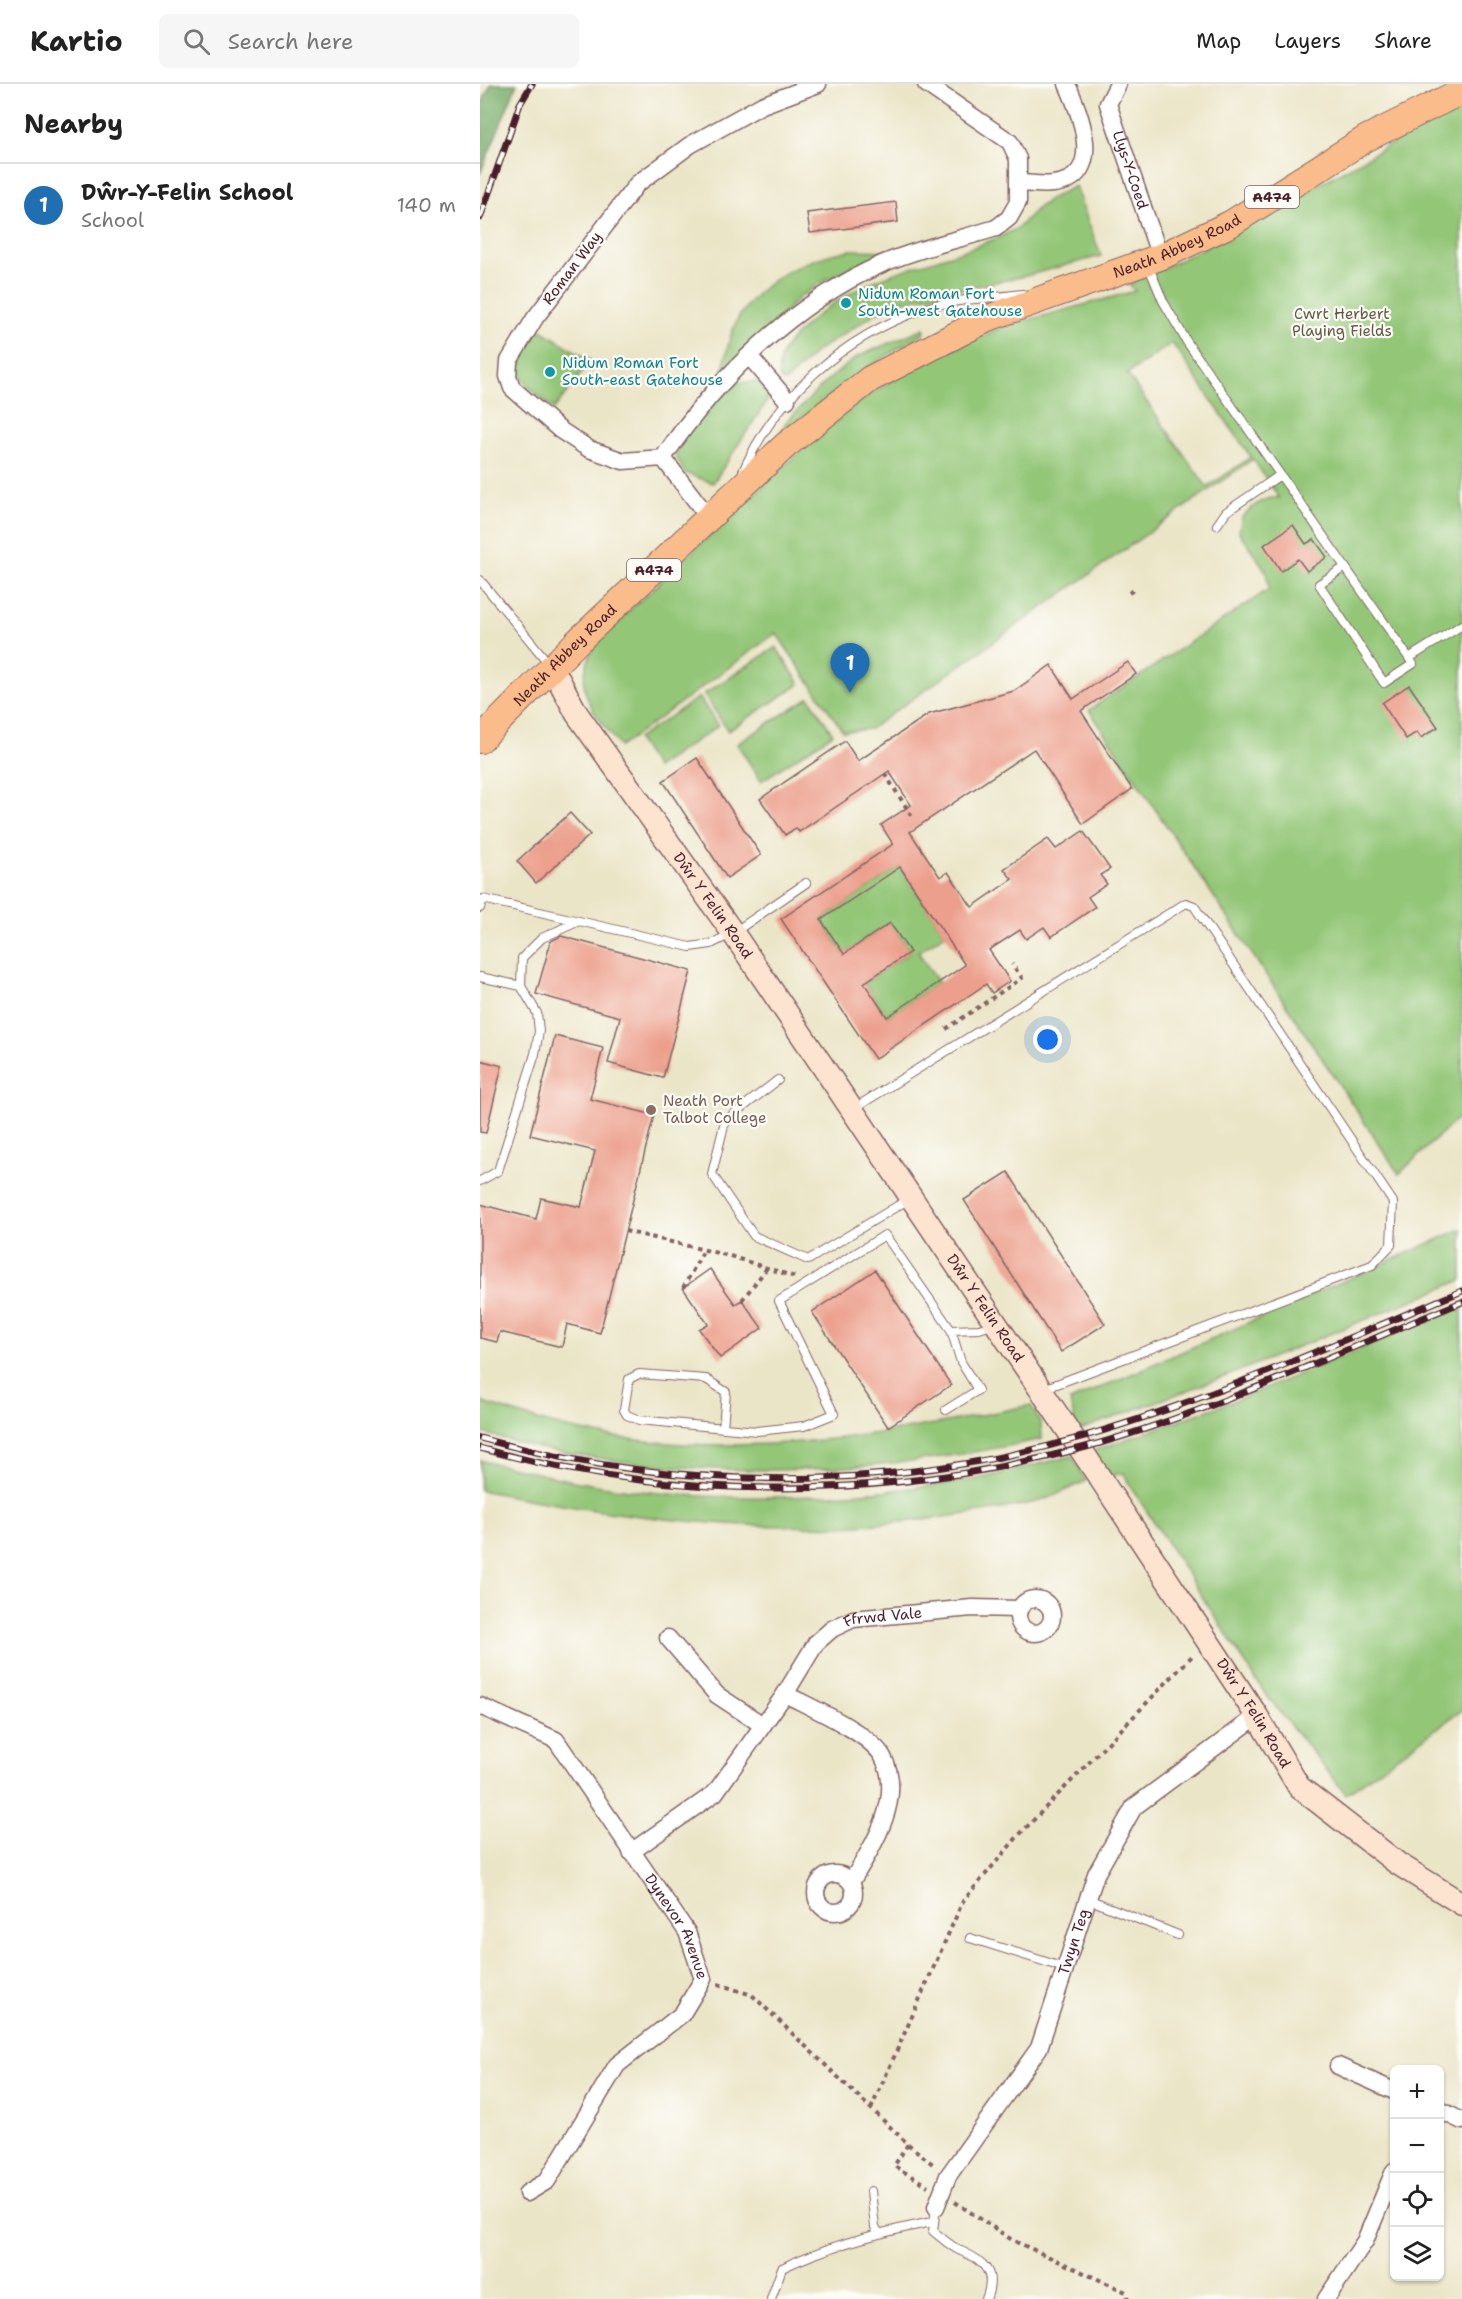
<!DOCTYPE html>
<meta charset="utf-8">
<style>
:root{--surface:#fff;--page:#f6f6f6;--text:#222;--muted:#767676;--line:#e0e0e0;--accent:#1f6fb2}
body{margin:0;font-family:"Shantell Sans",sans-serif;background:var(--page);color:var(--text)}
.controls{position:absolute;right:18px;bottom:18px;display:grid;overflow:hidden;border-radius:9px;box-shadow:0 2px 4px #0004}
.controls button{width:54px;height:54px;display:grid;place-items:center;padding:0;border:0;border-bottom:2px solid var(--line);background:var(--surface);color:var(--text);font:30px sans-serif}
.you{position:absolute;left:568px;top:956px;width:21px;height:21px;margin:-15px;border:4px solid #fff;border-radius:50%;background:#1a73e8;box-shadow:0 0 0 9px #1a73e833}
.badge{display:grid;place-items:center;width:39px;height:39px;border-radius:50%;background:var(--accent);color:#fff;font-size:20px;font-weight:700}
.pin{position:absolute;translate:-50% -50px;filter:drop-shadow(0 2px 3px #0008)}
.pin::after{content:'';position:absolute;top:32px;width:21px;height:18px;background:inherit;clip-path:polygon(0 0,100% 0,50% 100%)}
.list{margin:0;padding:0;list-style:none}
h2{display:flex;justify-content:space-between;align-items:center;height:78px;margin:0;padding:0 24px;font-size:26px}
h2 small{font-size:20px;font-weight:400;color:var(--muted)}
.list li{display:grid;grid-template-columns:39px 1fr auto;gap:18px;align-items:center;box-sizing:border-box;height:84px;padding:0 24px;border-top:2px solid var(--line)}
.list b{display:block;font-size:22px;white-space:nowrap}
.list p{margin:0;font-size:20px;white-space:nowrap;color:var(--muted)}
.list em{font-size:20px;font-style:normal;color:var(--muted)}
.icon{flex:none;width:33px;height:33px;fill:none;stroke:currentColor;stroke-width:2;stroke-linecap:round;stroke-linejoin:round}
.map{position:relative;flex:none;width:982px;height:2215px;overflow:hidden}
header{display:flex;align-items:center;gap:36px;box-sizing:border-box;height:84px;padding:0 30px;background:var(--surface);border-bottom:2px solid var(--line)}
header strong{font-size:28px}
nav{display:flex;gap:33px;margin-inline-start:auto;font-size:21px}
.search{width:420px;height:54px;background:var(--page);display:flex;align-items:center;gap:15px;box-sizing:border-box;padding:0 21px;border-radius:9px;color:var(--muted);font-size:22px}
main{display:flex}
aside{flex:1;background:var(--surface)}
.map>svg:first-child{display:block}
.green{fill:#93c677;stroke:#6e7251;stroke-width:1.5;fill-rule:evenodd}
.forest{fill:#76ab68;stroke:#60654a;stroke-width:1.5}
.building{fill:#ec9f8c;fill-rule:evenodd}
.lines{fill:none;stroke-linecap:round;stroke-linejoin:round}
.lane-casing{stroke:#826462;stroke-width:10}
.street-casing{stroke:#826462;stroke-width:19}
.secondary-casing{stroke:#826462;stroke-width:25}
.primary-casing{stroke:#826462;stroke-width:28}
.path{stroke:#826462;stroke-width:4;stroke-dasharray:4.5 4.5;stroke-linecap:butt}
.lane{stroke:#fff;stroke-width:8}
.street{stroke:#fff;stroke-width:16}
.secondary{stroke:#fde4d1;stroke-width:22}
.primary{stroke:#fabc8b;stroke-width:26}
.rail-casing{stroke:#4a1f2b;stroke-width:7}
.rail{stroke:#fdfcf7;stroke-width:4.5;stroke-dasharray:14;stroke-linecap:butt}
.culture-dot{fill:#0f9aa8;stroke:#fdfcf7;stroke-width:2}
.education-dot{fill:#8d6e63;stroke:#fdfcf7;stroke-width:2}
.labels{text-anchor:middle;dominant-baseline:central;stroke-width:4.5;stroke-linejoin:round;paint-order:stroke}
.shield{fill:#fdfcf7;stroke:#806168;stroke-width:1.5}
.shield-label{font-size:14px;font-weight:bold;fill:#4a1f2b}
.street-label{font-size:15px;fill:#4a1f2b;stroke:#fdfcf7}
.culture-label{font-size:15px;fill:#0d838f;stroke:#fdfcf7;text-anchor:start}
.park-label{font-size:15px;fill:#645946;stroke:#fdfcf7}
.education-label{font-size:15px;fill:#785e54;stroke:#fdfcf7;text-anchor:start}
</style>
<header>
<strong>Kartio</strong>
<div class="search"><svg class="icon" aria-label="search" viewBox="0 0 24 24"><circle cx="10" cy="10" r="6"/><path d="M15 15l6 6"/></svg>Search here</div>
<nav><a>Map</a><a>Layers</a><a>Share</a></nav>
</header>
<main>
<aside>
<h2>Nearby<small></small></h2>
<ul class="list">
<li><span class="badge">1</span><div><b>Dŵr-Y-Felin School</b><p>School</p></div><em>140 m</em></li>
</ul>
</aside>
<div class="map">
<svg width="982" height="2215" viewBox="0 0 982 2215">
<rect width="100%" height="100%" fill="#fdfcf7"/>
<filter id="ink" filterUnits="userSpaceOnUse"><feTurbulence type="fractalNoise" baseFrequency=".0167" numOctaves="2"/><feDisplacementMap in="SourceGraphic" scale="12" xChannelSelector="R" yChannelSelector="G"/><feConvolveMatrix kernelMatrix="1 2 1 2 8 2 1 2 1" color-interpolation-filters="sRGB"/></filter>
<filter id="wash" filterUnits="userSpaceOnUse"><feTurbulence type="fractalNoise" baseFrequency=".008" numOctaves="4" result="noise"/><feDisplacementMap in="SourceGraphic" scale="24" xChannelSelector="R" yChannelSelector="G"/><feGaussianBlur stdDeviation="1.35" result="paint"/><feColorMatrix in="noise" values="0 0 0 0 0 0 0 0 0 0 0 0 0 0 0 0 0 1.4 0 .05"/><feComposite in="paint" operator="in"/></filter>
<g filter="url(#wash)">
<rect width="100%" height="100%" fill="#ebe5c8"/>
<path class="green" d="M 982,22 L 982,1030 L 919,1090 L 609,626 L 789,505 L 786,487 L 759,448 L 762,433 C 773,423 783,412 799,414 L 773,375 L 390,645 L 363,647 L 296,549 L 140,663 C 111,623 89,606 117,557 L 314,373 L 379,318 L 439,279 L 522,243 L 655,207 L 649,200 C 764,149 870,79 982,22 ZM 692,259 L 771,373 L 727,403 L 647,290 Z
M 595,102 L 621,172 L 541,193 L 419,218 L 396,229 L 336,268 L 305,298 L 300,295 C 295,273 306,260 322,245 C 388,181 457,184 532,147 C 540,144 546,135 552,129 C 565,117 579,110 595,102 Z
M 371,166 L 415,167 L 347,195 L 320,213 L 242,291 C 246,271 249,250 259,233 C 284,193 327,174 371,166 Z
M 58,244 L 111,277 L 74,325 C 33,290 29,291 58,244 Z
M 444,244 L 445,248 L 385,285 L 299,351 L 306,338 L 349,295 L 377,273 Z
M 260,298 L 283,298 L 291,311 L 233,399 L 205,389 L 196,373 C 201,352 240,308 260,298 Z
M 296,563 L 320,600 L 248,647 L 224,610 Z
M 219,613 L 238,642 L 176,684 L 157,655 Z
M 329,613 L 353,650 L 281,697 L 257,660 Z
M 420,783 L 465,850 L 438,868 L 459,899 L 407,933 L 384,899 L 430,868 L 410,839 L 364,870 L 341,836 Z
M 982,1145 L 982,1196 L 752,1290 L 597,1347 L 590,1317 Z
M 982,1223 L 982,1626 L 866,1710 L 786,1611 L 649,1400 L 644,1389 L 624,1393 L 610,1368 L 759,1315 Z
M 0,1318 C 27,1326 55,1336 83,1343 C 237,1380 398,1354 551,1321 L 561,1340 L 562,1355 C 401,1390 237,1397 75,1367 C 50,1363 25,1355 0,1348 Z
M 592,1372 L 606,1397 C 592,1403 576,1412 560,1417 C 527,1426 492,1429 457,1434 C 304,1454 151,1436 0,1406 L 0,1376 C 56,1389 112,1403 169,1408 C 266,1418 367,1413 464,1400 C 507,1395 550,1382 592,1372 Z"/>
<path class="forest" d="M 11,0 L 37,0 L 0,90 L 0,23 Z"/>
<g id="blocks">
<path class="building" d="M 416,118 L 418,138 L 330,149 L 327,129 Z
M 813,441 L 826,460 L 834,455 L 847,473 L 827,487 L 818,475 L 801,487 L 784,461 Z
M 648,578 L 656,590 L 601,627 L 652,705 L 603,740 L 554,665 L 430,748 L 460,793 L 468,788 L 492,823 L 532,795 L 524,785 L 568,755 L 576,765 L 603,747 L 630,785 L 620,791 L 627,800 L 608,813 L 615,823 L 571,853 L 564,843 L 546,855 L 540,846 L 509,866 L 530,897 L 512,909 L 506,900 L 395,975 L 301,835 L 413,760 L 401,741 L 431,721 L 409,687 L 319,748 L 316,744 L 305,751 L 280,715 L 365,657 L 378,677 L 449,630 L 534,607 L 571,581 L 593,615 ZM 420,783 L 485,881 L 407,933 L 384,899 L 430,868 L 410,839 L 364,870 L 341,836 Z
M 929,601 L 958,643 L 941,654 L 937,648 L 926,655 L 902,619 Z
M 217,674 L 281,771 L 247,794 L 183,697 Z
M 90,729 L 110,751 L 56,799 L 37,777 Z
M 81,852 L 211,887 L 183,994 L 128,979 L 140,933 L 56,910 L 71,857 Z
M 75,952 L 123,964 L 110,1015 L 174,1031 L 120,1249 L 87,1240 L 82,1263 L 20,1248 L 17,1258 L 0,1254 L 0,1120 L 56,1135 L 61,1114 L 101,1123 L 115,1067 L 50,1051 Z
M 0,976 L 22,982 L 6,1049 L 0,1048 Z
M 528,1088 L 625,1240 L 581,1268 L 484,1116 Z
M 230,1185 L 255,1220 L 262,1216 L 282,1244 L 240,1274 L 219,1245 L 228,1240 L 203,1204 Z
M 395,1186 L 471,1301 L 408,1343 L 332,1228 Z"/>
</g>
</g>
<g filter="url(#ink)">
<use href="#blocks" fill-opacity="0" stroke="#826462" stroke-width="1.5"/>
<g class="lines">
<defs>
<path id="lane" d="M 668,181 L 683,217 L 707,258 L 929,574 L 982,541
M 261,392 C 294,313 363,253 444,225 C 470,215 514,214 543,210
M 737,441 L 746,428 L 800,391
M 865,483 L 839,500 L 904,599 L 933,580 L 929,574
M 0,496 L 70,581
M 0,824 L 3,815 L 99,837
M 0,893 L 41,902
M 298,996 L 245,1037 L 232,1090 L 274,1152 L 328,1176 L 429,1115
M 373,1025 L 706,819 L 714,822 L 913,1118 L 911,1161 L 892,1181 L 561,1306
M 0,1097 L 18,1087 L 55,970 L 59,947 L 57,929 L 41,902 L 42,874 L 62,854 L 99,837 L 210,863 L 231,860 L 253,849 L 326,799
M 466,1326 L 498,1306 L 481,1278 L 471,1246
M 243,1344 L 246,1308 L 226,1295 L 159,1290 L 149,1295 L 144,1326 L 147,1331 L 159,1336 L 277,1347 L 324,1342 L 354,1330 L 299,1217 L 405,1151 L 471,1246 L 499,1245 L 516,1240
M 608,1815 L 698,1851
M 490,1854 L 585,1884
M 391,2107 L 395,2143 L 399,2149
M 456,2123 L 453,2147 C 462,2154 471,2163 481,2167 C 504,2177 517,2188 506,2215
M 291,2215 L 302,2184 C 349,2161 401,2148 452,2138"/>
<g id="street">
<path d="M 338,0 L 282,21 L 210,61 L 157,100 L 55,234 L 29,277 L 28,292 L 32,304 L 80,346 L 109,365 L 143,377 L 183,374 C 237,294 313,219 402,180 C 438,164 478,156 516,144 L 529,134 L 538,118 L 538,75 L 530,58 L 446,0"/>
<path id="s1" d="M 638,0 L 628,20 L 680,173"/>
<path d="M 540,99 C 550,99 562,102 573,100 C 626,94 601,31 587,0"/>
<path d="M 270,273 L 307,316"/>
<path d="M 183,374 L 229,434"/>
<circle cx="555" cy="1532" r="17"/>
<path d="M 188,1554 L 237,1611 L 281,1640"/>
<path d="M 305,1610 C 330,1623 390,1649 403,1673 C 425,1714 392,1764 371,1798"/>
<path id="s2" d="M 0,1622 L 76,1656 L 207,1848 L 223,1895 L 202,1930 L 137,1981 L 67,2097 L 47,2109"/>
<path id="s3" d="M 151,1768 L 235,1709 L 305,1610 L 336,1559 L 352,1545 L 373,1535 L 492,1524 L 539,1525"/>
<circle cx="355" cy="1809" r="19"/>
<path d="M 858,1982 L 914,2007"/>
<path d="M 960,2026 L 982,2037"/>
<path id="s4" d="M 456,2123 L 468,2092 L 559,1964 L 616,1790 L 654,1723 L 777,1632"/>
<path d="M 846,2215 L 885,2157 L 914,2087"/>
</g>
<g id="secondary">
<path id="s5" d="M 73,585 L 97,630 L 253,849 L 620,1394 L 777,1632 L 819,1703 L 917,1779 L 982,1820"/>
</g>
<g id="primary">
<path id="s6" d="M 0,656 L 96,559 L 306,361 L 390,295 L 511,233 L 680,173 L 750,140 L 887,54 L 982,7"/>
</g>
</defs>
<use href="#lane" class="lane-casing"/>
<use href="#street" class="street-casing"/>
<use href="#secondary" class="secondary-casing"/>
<use href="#primary" class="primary-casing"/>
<path class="path" d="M 649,509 L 656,504
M 405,690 L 433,734
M 466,945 L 542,894 L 532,880
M 145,1147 L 250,1172 L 315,1193
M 203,1204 L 224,1166
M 262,1216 L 287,1184
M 238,1900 L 272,1911 L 428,2060 L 414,2082 L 448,2102
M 391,2025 L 483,1817 L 539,1751 L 714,1570
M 428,2060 L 455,2082
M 475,2118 L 532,2156 L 646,2208 L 648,2215"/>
<use href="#lane" class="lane"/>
<use href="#street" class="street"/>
<use href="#secondary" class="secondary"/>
<use href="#primary" class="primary"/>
<defs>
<path id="rail" d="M 0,134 L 40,20 L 52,0
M 0,1354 C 194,1408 412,1409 605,1352 C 734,1314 858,1258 982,1207
M 0,1364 C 195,1419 411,1416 606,1363 C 735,1327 858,1268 982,1218"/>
</defs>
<use href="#rail" class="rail-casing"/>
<use href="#rail" class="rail"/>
</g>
</g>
<g class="culture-dot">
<circle cx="366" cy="219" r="6"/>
<circle cx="70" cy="288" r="6"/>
</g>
<circle class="education-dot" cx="171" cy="1026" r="6"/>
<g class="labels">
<g class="shield">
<rect x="765" y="102" width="54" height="22" rx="4.5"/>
<rect x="147" y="475" width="54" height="22" rx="4.5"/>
</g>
<g class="shield-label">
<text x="792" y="113">A474</text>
<text x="174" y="486">A474</text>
</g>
<g class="street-label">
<text stroke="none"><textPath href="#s1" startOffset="92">Llys-Y-Coed</textPath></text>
<text stroke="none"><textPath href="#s6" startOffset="867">Neath Abbey Road</textPath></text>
<text transform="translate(92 184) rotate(-53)">Roman Way</text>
<text stroke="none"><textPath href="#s6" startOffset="120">Neath Abbey Road</textPath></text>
<text stroke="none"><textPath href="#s5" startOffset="286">Dŵr Y Felin Road</textPath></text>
<text stroke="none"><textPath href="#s5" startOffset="772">Dŵr Y Felin Road</textPath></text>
<text stroke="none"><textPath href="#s3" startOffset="358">Ffrwd Vale</textPath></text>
<text stroke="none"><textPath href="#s5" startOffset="1258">Dŵr Y Felin Road</textPath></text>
<text stroke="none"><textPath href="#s2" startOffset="306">Dynevor Avenue</textPath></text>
<text stroke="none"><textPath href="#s4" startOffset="302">Twyn Teg</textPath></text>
</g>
<g class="culture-label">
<text x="378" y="210">Nidum Roman Fort<tspan x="378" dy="17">South-west Gatehouse</tspan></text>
<text x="82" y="279">Nidum Roman Fort<tspan x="82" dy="17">South-east Gatehouse</tspan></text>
</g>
<g class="park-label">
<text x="862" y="230">Cwrt Herbert<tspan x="862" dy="17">Playing Fields</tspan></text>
</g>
<g class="education-label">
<text x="183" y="1017">Neath Port<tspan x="183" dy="17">Talbot College</tspan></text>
</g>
</g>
</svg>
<div class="controls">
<button>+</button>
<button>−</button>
<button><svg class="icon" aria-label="locate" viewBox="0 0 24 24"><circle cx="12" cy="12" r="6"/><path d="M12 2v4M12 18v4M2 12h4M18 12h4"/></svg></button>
<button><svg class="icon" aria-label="layers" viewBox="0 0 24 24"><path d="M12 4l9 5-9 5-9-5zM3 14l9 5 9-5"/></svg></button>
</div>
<div class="you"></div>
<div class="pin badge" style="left:370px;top:609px">1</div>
</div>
</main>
